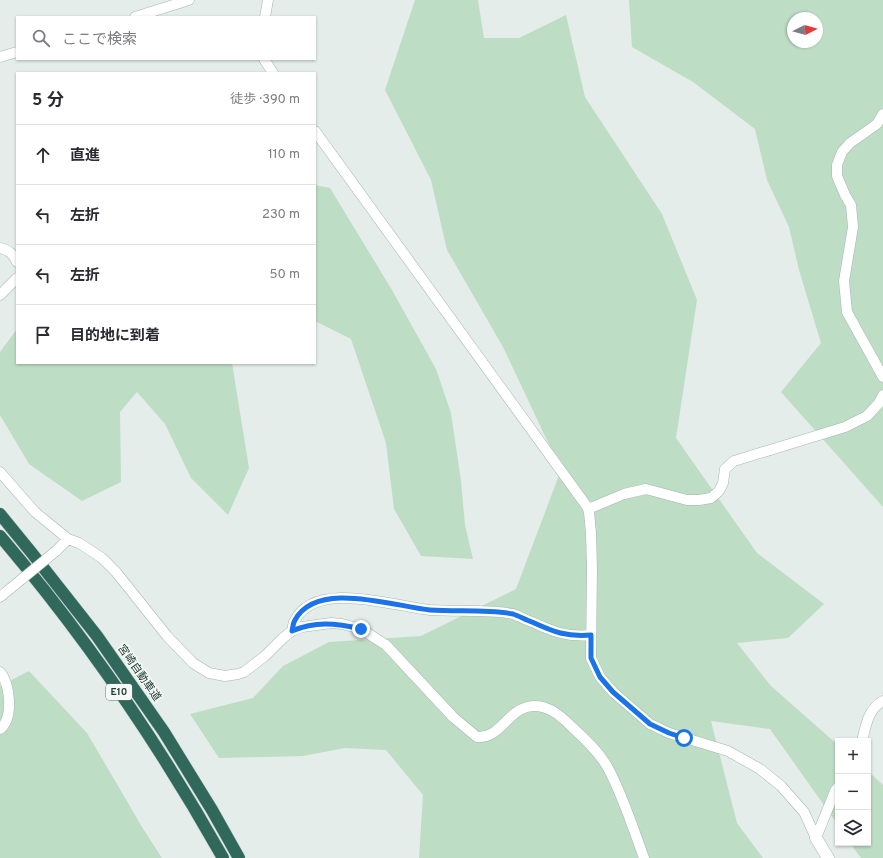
<!DOCTYPE html>
<html lang="ja">
<meta charset="utf-8">
<style>
:root{--surface:#fff;--page:#f7f7f7;--text:#2b2b33;--muted:#7c7c81;--line:#e1e1e2}
body{margin:0;font-family:Overpass,"Noto Sans JP",sans-serif;background:var(--page);color:var(--text)}
.controls{position:absolute;right:12px;bottom:12px;display:grid;overflow:hidden;border-radius:0px;box-shadow:0 1px 3px #0004}
.controls button{width:36px;height:36px;display:grid;place-items:center;padding:0;border:0;border-bottom:1px solid var(--line);background:var(--surface);color:var(--text);font:20px sans-serif}
.compass{position:absolute;left:787px;top:12px;width:36px;height:36px;border-radius:50%;background:var(--surface);box-shadow:0 1px 3px #0004;rotate:85deg}
.stop{position:absolute;width:12px;height:12px;margin:-9px;border:3px solid #1a73e8;border-radius:50%;background:#fff}
.stop.end{background:#1a73e8;border-color:#fff;box-shadow:0 1px 4px #0008}
.list{margin:0;padding:0;list-style:none}
h2{display:flex;justify-content:space-between;align-items:center;height:52px;margin:0;padding:0 16px;font-size:17px}
h2 small{font-size:13px;font-weight:400;color:var(--muted)}
.list li{display:grid;grid-template-columns:26px 1fr auto;gap:12px;align-items:center;box-sizing:border-box;height:60px;padding:0 16px;border-top:1px solid var(--line)}
.list b{display:block;font-size:15px;white-space:nowrap}
.list em{font-size:13px;font-style:normal;color:var(--muted)}
.icon{flex:none;width:22px;height:22px;fill:none;stroke:currentColor;stroke-width:2;stroke-linecap:round;stroke-linejoin:round}
.map{position:relative;flex:none;width:883px;height:858px;overflow:hidden}
.search{position:absolute;background:var(--surface);box-shadow:0 1px 3px #0004;left:16px;top:16px;width:300px;height:44px;display:flex;align-items:center;gap:10px;box-sizing:border-box;padding:0 14px;border-radius:0px;color:var(--muted);font-size:15px}
.panel{position:absolute;background:var(--surface);box-shadow:0 1px 3px #0004;left:16px;top:72px;width:300px;height:292px;border-radius:0px}
.map>svg:first-child{display:block}
.green{fill:#beddc5;fill-rule:evenodd}
.lines{fill:none;stroke-linecap:round;stroke-linejoin:round}
.minor-casing{stroke:#a7b5b0;stroke-width:11}
.tertiary-casing{stroke:#a7b5b0;stroke-width:13}
.motorway-casing{stroke:#c2c9c7;stroke-width:13}
.minor{stroke:#fff;stroke-width:10}
.tertiary{stroke:#fff;stroke-width:12}
.motorway{stroke:#30695c;stroke-width:12}
.minor-bridge-casing{stroke:#a7b5b0;stroke-width:11;stroke-linecap:butt}
.minor-bridge{stroke:#fff;stroke-width:10}
.route{stroke:#1a73e8;stroke-width:5}
.labels{text-anchor:middle;dominant-baseline:central;stroke-width:3.5;stroke-linejoin:round;paint-order:stroke}
.shield{fill:#f4f9f7;stroke:#627670;stroke-width:1}
.shield-label{font-size:10px;font-weight:bold;fill:#243e36}
.street-label{font-size:11px;fill:#243e36;stroke:#f4f9f7}
</style>
<div class="map">
<svg width="883" height="858" viewBox="0 0 883 858">
<rect width="100%" height="100%" fill="#e4ede9"/>
<path class="green" d="M 415,0 L 478,0 L 484,38 L 519,38 L 566,15 L 585,97 L 662,214 L 697,300 L 676,438 L 757,553 L 824,604 L 788,638 L 737,643 L 771,686 L 838,745 L 838,825 L 770,729 L 711,721 L 737,823 L 763,858 L 419,858 L 423,795 L 386,750 L 345,748 L 303,756 L 219,758 L 190,714 L 253,698 L 283,666 L 329,642 L 421,636 L 516,589 L 561,470 L 503,347 L 447,250 L 431,180 L 385,90 Z
M 629,0 L 883,0 L 883,507 L 781,392 L 821,343 L 799,270 L 789,227 L 767,180 L 755,129 L 693,82 L 632,47 ZM 793,18 L 817,18 L 817,42 L 793,42 Z
M 315,185 L 330,188 L 392,290 L 436,369 L 451,413 L 461,481 L 465,525 L 473,559 L 421,556 L 394,509 L 386,443 L 351,339 L 315,321 Z
M 17,329 L 17,363 L 232,363 L 249,468 L 228,515 L 191,478 L 165,424 L 137,392 L 120,412 L 121,482 L 82,501 L 29,464 L 0,415 L 0,352 Z
M 29,671 L 87,733 L 142,827 L 162,858 L 0,858 L 0,686 Z
M 868,771 L 883,785 L 883,858 L 861,858 L 850,843 L 868,843 Z"/>
<g class="lines">
<defs>
<path id="minor" d="M 135,17 L 189,0
M 265,17 L 268,0
M 0,57 L 17,52
M 264,59 L 273,73
M 883,114 L 877,124 L 850,143 L 842,152 L 837,165 L 837,176 L 845,195 L 851,205 L 853,227 L 844,281 L 847,312 L 883,377
M 315,131 L 588,508 L 589,512 L 591,533 L 592,568 L 591,658 L 600,677 L 613,692 L 650,724 L 669,733 L 728,751 L 760,769 L 781,786 L 804,812 L 816,838
M 0,248 C 9,250 13,254 17,262
M 0,295 L 17,278
M 0,472 L 35,512 L 68,539 L 79,543 L 102,558 L 116,572 L 167,636 L 193,663 L 209,673 L 225,676 L 238,674 L 244,672 L 265,656 L 283,638 L 292,631 L 302,627 L 331,623 L 342,624 L 361,629 L 386,645 L 453,717 L 477,737 C 499,739 507,712 527,707 C 545,702 560,715 572,727 C 585,739 599,752 608,768 C 623,796 633,828 644,858
M 588,509 L 624,494 L 646,489 L 687,500 L 699,500 L 711,498 L 719,491 L 723,483 L 725,469 L 734,461 L 845,427 L 867,416 L 879,403 L 883,395
M 56,551 L 68,539
M 0,597 L 11,588
M 292,631 C 293,627 293,623 295,620 C 317,579 396,607 430,610 C 457,612 487,609 513,614 C 519,616 526,620 532,622 C 554,632 566,637 591,635
M 0,672 C 10,684 14,718 0,729
M 862,741 C 866,725 868,709 883,701
M 816,838 L 835,791 L 838,787"/>
<path id="tertiary" d="M 816,838 L 828,858"/>
<path id="motorway" d="M 0,514 L 31,552 L 97,636 L 164,732 L 212,810 L 239,858
M 0,536 C 85,636 159,744 223,858"/>
</defs>
<use href="#minor" class="minor-casing"/>
<use href="#tertiary" class="tertiary-casing"/>
<use href="#motorway" class="motorway-casing"/>
<use href="#minor" class="minor"/>
<use href="#tertiary" class="tertiary"/>
<use href="#motorway" class="motorway"/>
<defs>
<path id="minor-bridge" d="M 11,588 L 56,551"/>
</defs>
<use href="#minor-bridge" class="minor-bridge-casing"/>
<use href="#minor-bridge" class="minor-bridge"/>
</g>
<g class="lines">
<path class="route" d="M 361,629 C 336,623 315,621 292,631 C 293,627 293,623 295,620 C 317,579 396,607 430,610 C 457,612 486,609 513,614 C 519,616 526,620 532,622 C 554,632 566,637 591,635 L 591,658 L 600,677 L 613,692 L 650,724 L 669,733 L 684,738"/>
</g>
<g class="labels">
<rect class="shield" x="106" y="684" width="26" height="16" rx="3"/>
<g class="shield-label">
<text x="119" y="692">E10</text>
</g>
<g class="street-label">
<text transform="translate(139 673) rotate(55)">宮崎自動車道</text>
</g>
</g>
</svg>
<div class="controls">
<button>+</button>
<button>−</button>
<button><svg class="icon" aria-label="layers" viewBox="0 0 24 24"><path d="M12 4l9 5-9 5-9-5zM3 14l9 5 9-5"/></svg></button>
</div>
<svg class="compass" viewBox="-18 -18 36 36"><path d="M0-13l5 13h-10z" fill="#e53935"/><path d="M0 13l5-13h-10z" fill="#7c7c81"/></svg>
<div class="stop" style="left:684px;top:738px"></div>
<div class="stop end" style="left:361px;top:629px"></div>
<div class="search"><svg class="icon" aria-label="search" viewBox="0 0 24 24"><circle cx="10" cy="10" r="6"/><path d="M15 15l6 6"/></svg>ここで検索</div>
<section class="panel">
<h2>5 分<small>徒歩 · 390 m</small></h2>
<ul class="list">
<li><svg class="icon" aria-label="ahead" viewBox="0 0 24 24"><path d="M12 20V5M6 11l6-6 6 6"/></svg><div><b>直進</b></div><em>110 m</em></li>
<li><svg class="icon" aria-label="left" viewBox="0 0 24 24"><path d="M17 20v-9H6M10 6l-5 5 5 5"/></svg><div><b>左折</b></div><em>230 m</em></li>
<li><svg class="icon" aria-label="left" viewBox="0 0 24 24"><path d="M17 20v-9H6M10 6l-5 5 5 5"/></svg><div><b>左折</b></div><em>50 m</em></li>
<li><svg class="icon" aria-label="arrive" viewBox="0 0 24 24"><path d="M6 21V4h12l-3 4 3 4H6"/></svg><div><b>目的地に到着</b></div></li>
</ul>
</section>
</div>
